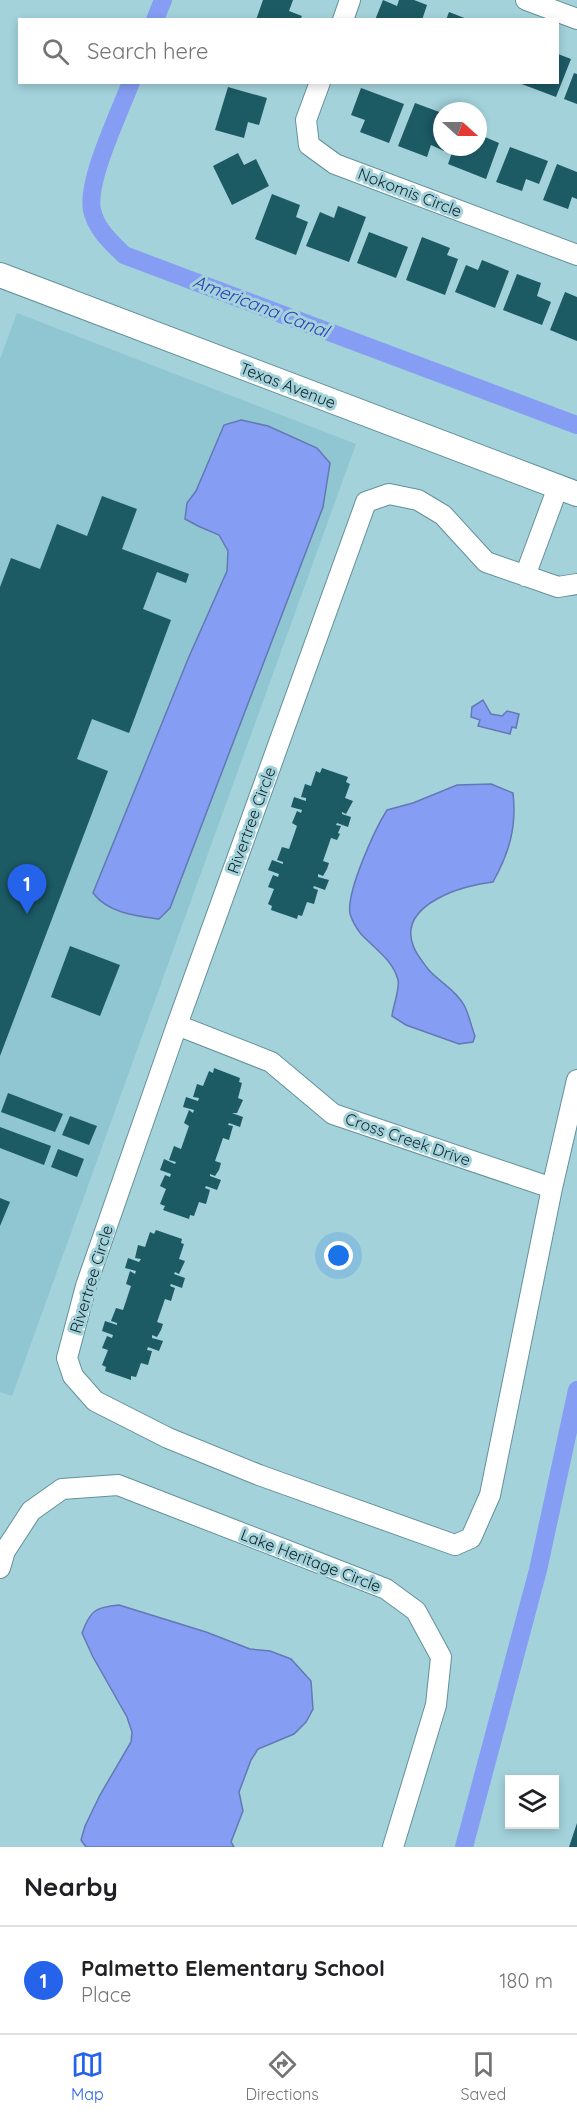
<!DOCTYPE html>
<style>
:root{--surface:#fff;--page:#f6f6f6;--text:#202124;--muted:#757577;--line:#e0e0e0;--accent:#2563eb}
body{margin:0;font-family:Quicksand,sans-serif;background:var(--page);color:var(--text)}
.controls{position:absolute;right:18px;bottom:18px;display:grid;overflow:hidden;border-radius:0px;box-shadow:0 3px 9px #0003}
.controls button{width:54px;height:54px;display:grid;place-items:center;padding:0;border:0;border-bottom:2px solid var(--line);background:var(--surface);color:var(--text);font:30px sans-serif}
.compass{position:absolute;left:433px;top:102px;width:54px;height:54px;border-radius:50%;background:var(--surface);box-shadow:0 3px 9px #0003;rotate:111deg}
.you{position:absolute;left:339px;top:1256px;width:21px;height:21px;margin:-15px;border:4px solid #fff;border-radius:50%;background:#1a73e8;box-shadow:0 0 0 9px #1a73e833}
.badge{display:grid;place-items:center;width:39px;height:39px;border-radius:50%;background:var(--accent);color:#fff;font-size:20px;font-weight:700}
.pin{position:absolute;translate:-50% -50px;filter:drop-shadow(0 2px 3px #0008)}
.pin::after{content:'';position:absolute;top:32px;width:21px;height:18px;background:inherit;clip-path:polygon(0 0,100% 0,50% 100%)}
.list{margin:0;padding:0;list-style:none}
h2{display:flex;justify-content:space-between;align-items:center;height:78px;margin:0;padding:0 24px;font-size:26px}
h2 small{font-size:20px;font-weight:400;color:var(--muted)}
.list li{display:grid;grid-template-columns:39px 1fr auto;gap:18px;align-items:center;box-sizing:border-box;height:108px;padding:0 24px;border-top:2px solid var(--line)}
.list b{display:block;font-size:22px;white-space:nowrap}
.list p{margin:0;font-size:20px;white-space:nowrap;color:var(--muted)}
.list em{font-size:20px;font-style:normal;color:var(--muted)}
.icon{flex:none;width:33px;height:33px;fill:none;stroke:currentColor;stroke-width:2;stroke-linecap:round;stroke-linejoin:round}
.map{position:relative;flex:none;width:577px;height:1847px;overflow:hidden}
.search{position:absolute;background:var(--surface);box-shadow:0 3px 9px #0003;left:18px;right:18px;top:18px;height:66px;display:flex;align-items:center;gap:15px;box-sizing:border-box;padding:0 21px;border-radius:0px;color:var(--muted);font-size:22px}
.sheet{height:186px;background:var(--surface)}
nav{display:flex;justify-content:space-around;align-items:center;box-sizing:border-box;height:84px;border-top:2px solid var(--line);background:var(--surface);font-size:16px;color:var(--muted)}
nav a{display:grid;justify-items:center;gap:3px}
nav .on{color:var(--accent)}
.map>svg:first-child{display:block}
.built{fill:#8fc6d1}
.water{fill:#859df2;stroke:#6279b5;stroke-width:1.5}
.lines{fill:none;stroke-linecap:round;stroke-linejoin:round}
.canal{stroke:#859df2;stroke-width:18}
.building{fill:#1c5a64}
.minor-casing{stroke:#64919a;stroke-width:22}
.tertiary-casing{stroke:#64919a;stroke-width:26}
.minor{stroke:#fff;stroke-width:20}
.tertiary{stroke:#fff;stroke-width:24}
.labels{text-anchor:middle;dominant-baseline:central;stroke-width:6;stroke-linejoin:round;paint-order:stroke}
.street-label{font-size:16px;fill:#122428;stroke:#a3d2db}
.water-label{font-size:18px;font-style:italic;fill:#2f3db6;stroke:#a3d2db}
</style>
<div class="map">
<svg width="577" height="1847" viewBox="0 0 577 1847">
<rect width="100%" height="100%" fill="#a3d2db"/>
<path class="built" d="M 17,313 L 356,444 L 12,1396 L 0,1392 L 0,359 Z"/>
<path class="water" d="M 241,420 L 268,426 L 317,448 L 330,463 L 323,507 L 170,908 L 159,919 C 136,916 108,913 93,893 L 188,659 L 227,571 L 228,551 L 219,535 L 198,526 L 185,519 L 187,503 L 196,491 L 224,425 Z
M 483,700 L 491,714 L 502,716 L 507,711 L 519,714 L 516,728 L 512,727 L 510,734 L 478,726 L 480,720 L 471,717 L 472,707 Z
M 491,784 L 513,793 C 517,827 509,853 493,882 C 464,885 398,904 413,945 C 415,953 423,962 428,969 C 439,982 455,989 464,1005 C 469,1014 471,1026 475,1036 L 473,1042 L 459,1044 L 406,1025 L 392,1016 C 393,1006 400,989 398,980 C 393,960 375,949 361,934 C 357,929 352,920 350,914 C 346,892 375,829 387,810 L 413,803 L 457,785 Z
M 119,1605 L 206,1632 L 250,1649 L 270,1651 L 291,1659 L 311,1681 L 313,1709 L 306,1722 L 294,1734 L 258,1749 L 251,1760 L 239,1792 L 243,1811 L 231,1842 L 234,1847 L 86,1847 L 81,1840 L 85,1826 L 100,1795 L 131,1742 L 132,1732 L 127,1717 L 93,1657 L 82,1633 C 90,1611 95,1607 119,1605 Z"/>
<g class="lines">
<path class="canal" d="M 155,20 L 163,0
M 131,82 C 120,112 86,181 92,210 C 96,229 111,242 124,255 L 577,425
M 464,1847 L 538,1570 L 577,1390"/>
</g>
<path class="building" d="M 263,0 L 293,0 L 289,11 L 302,16 L 300,20 L 256,20 Z
M 383,0 L 397,6 L 399,0 L 414,0 L 427,5 L 422,20 L 375,20 Z
M 449,12 L 467,19 L 467,20 L 446,20 Z
M 558,54 L 571,59 L 556,97 L 519,83 L 558,82 Z
M 574,73 L 577,74 L 577,104 L 564,99 Z
M 228,87 L 267,98 L 259,125 L 248,122 L 244,138 L 215,130 Z
M 361,88 L 404,104 L 389,143 L 360,132 L 365,120 L 351,115 Z
M 415,103 L 442,113 L 442,147 L 446,147 L 444,151 L 431,145 L 427,157 L 398,146 Z
M 478,134 L 499,143 L 486,179 L 448,164 L 454,147 L 478,147 Z
M 510,147 L 548,161 L 539,184 L 526,179 L 522,191 L 496,182 Z
M 238,153 L 244,165 L 256,159 L 269,186 L 232,205 L 213,166 Z
M 557,164 L 577,172 L 577,199 L 572,197 L 568,209 L 543,200 Z
M 272,194 L 300,205 L 296,217 L 308,222 L 296,255 L 255,239 Z
M 338,206 L 366,217 L 349,262 L 306,246 L 320,212 L 334,218 Z
M 369,232 L 408,247 L 396,278 L 357,263 Z
M 422,237 L 450,248 L 447,255 L 458,259 L 445,295 L 406,280 Z
M 482,260 L 509,271 L 495,308 L 455,292 L 466,265 L 478,270 Z
M 517,274 L 541,283 L 537,296 L 551,302 L 542,325 L 503,310 Z
M 565,292 L 577,297 L 577,341 L 550,330 Z
M 102,496 L 137,509 L 122,549 L 189,574 L 186,583 L 157,572 L 143,609 L 171,620 L 129,733 L 92,719 L 77,759 L 108,771 L 0,1056 L 0,587 L 11,558 L 40,569 L 57,524 L 87,536 Z
M 322,768 L 348,777 L 346,782 L 350,784 L 345,798 L 353,801 L 346,814 L 342,812 L 342,814 L 351,817 L 348,827 L 337,823 L 336,825 L 341,826 L 338,833 L 340,834 L 337,840 L 331,838 L 323,861 L 329,863 L 327,869 L 323,876 L 318,874 L 318,877 L 329,880 L 325,890 L 314,886 L 313,888 L 318,890 L 314,904 L 307,902 L 302,916 L 298,915 L 297,919 L 271,910 L 272,906 L 268,904 L 274,889 L 268,887 L 273,875 L 278,877 L 279,874 L 268,870 L 272,860 L 283,864 L 283,862 L 277,860 L 282,847 L 289,849 L 297,826 L 292,823 L 297,811 L 301,813 L 302,810 L 291,807 L 294,797 L 306,801 L 306,798 L 301,797 L 305,784 L 311,786 L 316,771 L 320,773 Z
M 70,946 L 120,965 L 100,1016 L 51,997 Z
M 214,1068 L 240,1078 L 239,1082 L 242,1083 L 238,1098 L 243,1100 L 237,1113 L 232,1113 L 243,1117 L 240,1127 L 229,1123 L 228,1125 L 233,1126 L 229,1140 L 223,1138 L 215,1161 L 221,1163 L 219,1170 L 215,1176 L 210,1174 L 210,1176 L 221,1180 L 217,1190 L 206,1186 L 205,1188 L 210,1190 L 206,1204 L 199,1202 L 194,1216 L 190,1215 L 189,1219 L 163,1210 L 165,1206 L 160,1204 L 166,1189 L 160,1186 L 165,1175 L 170,1177 L 171,1174 L 160,1170 L 164,1159 L 175,1164 L 176,1162 L 169,1160 L 174,1146 L 181,1149 L 189,1126 L 184,1123 L 189,1110 L 193,1113 L 194,1110 L 183,1107 L 186,1097 L 198,1101 L 199,1098 L 193,1097 L 197,1084 L 203,1086 L 209,1071 L 213,1073 Z
M 8,1093 L 63,1114 L 55,1132 L 1,1112 Z
M 70,1116 L 97,1126 L 89,1145 L 62,1135 Z
M 0,1127 L 51,1146 L 44,1165 L 0,1148 Z
M 58,1149 L 84,1159 L 77,1177 L 51,1167 Z
M 0,1198 L 10,1202 L 0,1226 Z
M 156,1230 L 182,1239 L 181,1243 L 184,1244 L 179,1259 L 185,1261 L 179,1274 L 175,1272 L 174,1274 L 185,1278 L 182,1288 L 171,1284 L 170,1286 L 175,1288 L 171,1301 L 165,1299 L 157,1322 L 163,1324 L 161,1330 L 157,1337 L 152,1335 L 152,1338 L 163,1341 L 159,1351 L 148,1347 L 147,1350 L 152,1351 L 148,1365 L 141,1363 L 136,1377 L 131,1376 L 131,1380 L 105,1371 L 106,1367 L 102,1365 L 108,1350 L 102,1348 L 107,1336 L 112,1338 L 113,1335 L 102,1331 L 105,1321 L 117,1325 L 117,1323 L 111,1321 L 116,1308 L 123,1310 L 131,1286 L 126,1284 L 130,1271 L 135,1274 L 136,1271 L 125,1268 L 128,1258 L 139,1262 L 141,1259 L 135,1258 L 138,1245 L 145,1247 L 150,1232 L 154,1234 Z
M 577,1823 L 577,1847 L 569,1847 Z"/>
<g class="lines">
<defs>
<path id="minor" d="M 526,0 L 577,19
M 343,20 L 350,0
M 320,82 L 306,120 L 309,145 L 335,164 L 577,255
M 525,576 L 558,487
M 577,584 L 558,587 L 486,562 L 443,515 L 418,500 L 389,494 L 366,502 L 177,1025 L 86,1286 L 67,1358 L 73,1376 L 95,1401 L 168,1438 L 259,1475 L 455,1545 L 471,1538 L 490,1495 L 552,1188 L 577,1080
M 177,1025 L 271,1062 L 333,1114 L 552,1188
M 0,1568 L 5,1551 L 31,1511 L 62,1489 L 118,1485 L 386,1589 L 416,1611 L 441,1657 L 436,1705 L 393,1847"/>
<path id="tertiary" d="M 0,275 L 577,494"/>
</defs>
<use href="#minor" class="minor-casing"/>
<use href="#tertiary" class="tertiary-casing"/>
<use href="#minor" class="minor"/>
<use href="#tertiary" class="tertiary"/>
</g>
<g class="labels">
<g class="street-label">
<text transform="translate(410 192) rotate(21)">Nokomis Circle</text>
<text transform="translate(288 385) rotate(21)">Texas Avenue</text>
<text transform="translate(251 820) rotate(-70)">Rivertree Circle</text>
<text transform="translate(408 1139) rotate(19)">Cross Creek Drive</text>
<text transform="translate(91 1279) rotate(-73)">Rivertree Circle</text>
<text transform="translate(311 1560) rotate(21)">Lake Heritage Circle</text>
</g>
<g class="water-label">
<text transform="translate(261 306) rotate(21)">Americana Canal</text>
</g>
</g>
</svg>
<div class="controls">
<button><svg class="icon" aria-label="layers" viewBox="0 0 24 24"><path d="M12 4l9 5-9 5-9-5zM3 14l9 5 9-5"/></svg></button>
</div>
<svg class="compass" viewBox="-18 -18 36 36"><path d="M0-13l5 13h-10z" fill="#e53935"/><path d="M0 13l5-13h-10z" fill="#757577"/></svg>
<div class="you"></div>
<div class="pin badge" style="left:27px;top:914px">1</div>
<div class="search"><svg class="icon" aria-label="search" viewBox="0 0 24 24"><circle cx="10" cy="10" r="6"/><path d="M15 15l6 6"/></svg>Search here</div>
</div>
<section class="sheet">
<h2>Nearby<small></small></h2>
<ul class="list">
<li><span class="badge">1</span><div><b>Palmetto Elementary School</b><p>Place</p></div><em>180 m</em></li>
</ul>
</section>
<nav>
<a class="on"><svg class="icon" aria-label="map" viewBox="0 0 24 24"><path d="M3 6l6-2 6 2 6-2v14l-6 2-6-2-6 2zM9 4v14M15 6v14"/></svg>Map</a>
<a><svg class="icon" aria-label="directions" viewBox="0 0 24 24"><path d="M12 3l9 9-9 9-9-9zM9 14v-3h6M13 9l2 2-2 2"/></svg>Directions</a>
<a><svg class="icon" aria-label="saved" viewBox="0 0 24 24"><path d="M7 4h10v16l-5-4-5 4z"/></svg>Saved</a>
</nav>
